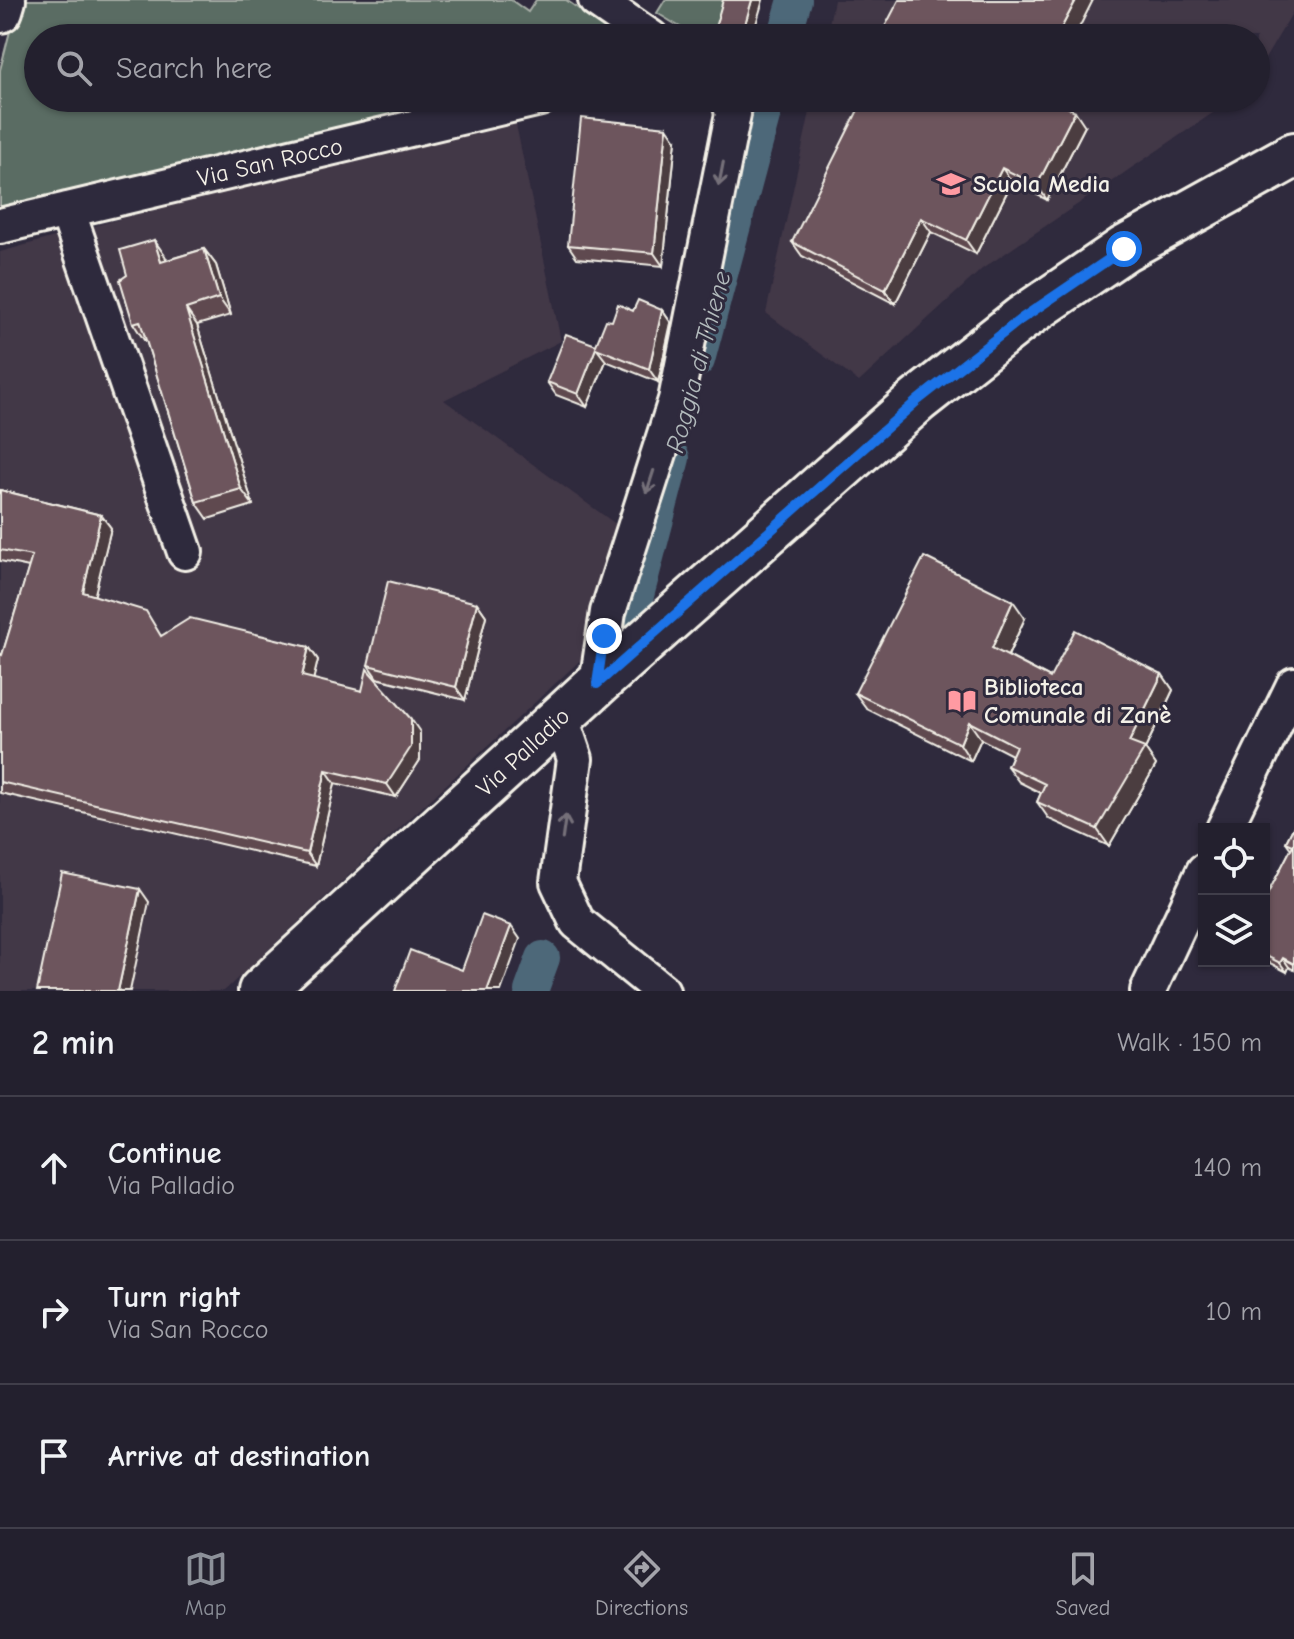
<!DOCTYPE html>
<meta charset="utf-8">
<style>
:root{--surface:#23202e;--page:#2b2836;--text:#f1f3f6;--muted:#a3a3aa;--line:#403e4a;--accent:#8c9099}
body{margin:0;font-family:"Comic Neue",sans-serif;background:var(--page);color:var(--text)}
.controls{position:absolute;right:24px;bottom:24px;display:grid;overflow:hidden;border-radius:0px;box-shadow:0 2px 6px #0004}
.controls button{width:72px;height:72px;display:grid;place-items:center;padding:0;border:0;border-bottom:2px solid var(--line);background:var(--surface);color:var(--text);font:40px sans-serif}
.stop{position:absolute;width:24px;height:24px;margin:-18px;border:6px solid #1a73e8;border-radius:50%;background:#fff}
.stop.end{background:#1a73e8;border-color:#fff;box-shadow:0 2px 8px #0008}
.list{margin:0;padding:0;list-style:none}
h2{display:flex;justify-content:space-between;align-items:center;height:104px;margin:0;padding:0 32px;font-size:34px}
h2 small{font-size:26px;font-weight:400;color:var(--muted)}
.list li{display:grid;grid-template-columns:52px 1fr auto;gap:24px;align-items:center;box-sizing:border-box;height:144px;padding:0 32px;border-top:2px solid var(--line)}
.list b{display:block;font-size:30px;white-space:nowrap}
.list p{margin:0;font-size:26px;white-space:nowrap;color:var(--muted)}
.list em{font-size:26px;font-style:normal;color:var(--muted)}
.icon{flex:none;width:44px;height:44px;fill:none;stroke:currentColor;stroke-width:2;stroke-linecap:round;stroke-linejoin:round}
.map{position:relative;flex:none;width:1294px;height:991px;overflow:hidden}
.search{position:absolute;background:var(--surface);box-shadow:0 2px 6px #0004;left:24px;right:24px;top:24px;height:88px;display:flex;align-items:center;gap:20px;box-sizing:border-box;padding:0 28px;border-radius:44px;color:var(--muted);font-size:30px}
.sheet{height:536px;background:var(--surface)}
nav{display:flex;justify-content:space-around;align-items:center;box-sizing:border-box;height:112px;border-top:2px solid var(--line);background:var(--surface);font-size:22px;color:var(--muted)}
nav a{display:grid;justify-items:center;gap:4px}
nav .on{color:var(--accent)}
.map>svg:first-child{display:block}
.built{fill:#423747}
.green{fill:#5a6c64;stroke:#a7aea6;stroke-width:2}
.lines{fill:none;stroke-linecap:round;stroke-linejoin:round}
.canal{stroke:#4e6779;stroke-width:34}
.minor-casing{stroke:#f4f1e8;stroke-width:40}
.major-casing{stroke:#f4f1e8;stroke-width:50}
.minor{stroke:#2f2a3d;stroke-width:34}
.major{stroke:#2f2a3d;stroke-width:44}
.wall{fill:#5e4950;stroke:#f4f1e8;stroke-width:2}
.shaded-wall{fill:#4c3c41;stroke:#f4f1e8;stroke-width:2}
.building{fill:#6d555d;stroke:#f4f1e8;stroke-width:2}
.oneway{stroke:#747079}
.route{stroke:#1a73e8;stroke-width:10}
.labels{text-anchor:middle;dominant-baseline:central;stroke-width:6;stroke-linejoin:round;paint-order:stroke}
.street-label{font-size:24px;fill:#f4f1e8;stroke:#2f2a3d}
.poi-label{font-size:24px;font-weight:bold;fill:#f4f1e8;stroke:#2f2a3d;text-anchor:start}
.water-label{font-size:26px;font-style:italic;fill:#b2babc;stroke:#2f2a3d}
</style>
<div class="map">
<svg width="1294" height="991" viewBox="0 0 1294 991">
<rect width="100%" height="100%" fill="#2f2a3d"/>
<filter id="ink" filterUnits="userSpaceOnUse"><feTurbulence type="fractalNoise" baseFrequency=".0125" numOctaves="2"/><feDisplacementMap in="SourceGraphic" scale="16" xChannelSelector="R" yChannelSelector="G"/><feConvolveMatrix kernelMatrix="1 2 1 2 8 2 1 2 1" color-interpolation-filters="sRGB"/></filter>
<g filter="url(#ink)">
<path class="built" d="M 834,0 L 1294,0 L 1294,10 L 1256,74 L 1256,38 L 826,38 Z
M 813,98 L 1235,98 L 982,269 L 859,382 L 766,313 Z
M 513,110 L 561,341 L 444,400 L 624,530 L 586,655 L 224,991 L 0,991 L 0,252 Z"/>
<path class="green" d="M 18,0 L 511,0 L 528,12 L 536,0 L 566,0 L 620,38 L 38,38 L 38,98 L 488,98 L 0,213 L 0,70 Z
M 665,0 L 735,0 L 723,38 L 698,38 L 657,13 Z"/>
<g class="lines">
<path class="canal" d="M 784,38 L 795,0
M 698,360 L 768,98
M 629,626 L 673,458
M 531,991 L 543,958"/>
<defs>
<path id="minor" d="M 596,0 L 651,38
M 67,210 L 185,552
M 0,226 L 540,98
M 597,684 L 608,612 L 676,400 L 733,114 L 729,98
M 561,718 L 575,759 L 558,882 L 577,922 L 662,991
M 1224,829 L 1294,685
M 1148,991 L 1204,871"/>
<path id="major" d="M 0,10 L 3,0
M 261,991 L 597,684 L 918,400 L 1021,319 L 1124,249 L 1294,155"/>
</defs>
<use href="#minor" class="minor-casing"/>
<use href="#major" class="major-casing"/>
<use href="#minor" class="minor"/>
<use href="#major" class="major"/>
</g>
<path class="wall" d="M 1085,126 L 1047,200 L 1012,182 L 976,254 L 931,232 L 895,304 L 802,256 L 792,242 Z
M 676,140 L 663,266 L 577,258 L 568,245 Z
M 154,240 L 165,256 L 167,260 L 204,249 L 216,265 L 231,315 L 197,325 L 253,505 L 208,519 L 196,502 L 146,340 L 144,340 L 133,323 L 127,275 Z
M 662,310 L 671,323 L 658,382 L 606,361 L 587,407 L 556,395 L 547,382 L 596,345 L 633,311 Z
M 0,490 L 101,515 L 111,528 L 94,596 L 162,636 L 309,647 L 318,660 L 313,679 L 420,732 L 420,760 L 396,797 L 335,783 L 316,866 L 0,793 L 0,654 L 2,655 L 29,567 L 0,561 Z
M 477,603 L 486,616 L 465,700 L 377,678 L 368,665 Z
M 1025,618 L 1008,656 L 1050,678 L 1162,674 L 1173,690 L 1145,749 L 1156,765 L 1109,846 L 1049,819 L 1037,802 L 1041,793 L 1019,782 L 1007,766 L 1012,755 L 981,739 L 971,761 L 867,709 L 855,693 Z
M 1294,826 L 1294,970 L 1289,967 L 1287,972 L 1264,960 L 1264,901 L 1291,849 L 1286,842 Z"/>
<path class="shaded-wall" d="M 752,0 L 763,0 L 752,38 L 741,38 Z
M 1076,0 L 1093,0 L 1074,38 L 1056,38 Z
M 1075,111 L 1085,126 L 1047,200 L 1037,185 Z
M 667,127 L 676,140 L 663,266 L 654,253 Z
M 1002,168 L 1012,182 L 976,254 L 966,240 Z
M 921,218 L 931,232 L 895,304 L 885,290 Z
M 154,240 L 165,256 L 172,279 L 161,262 Z
M 204,249 L 216,265 L 231,315 L 219,298 Z
M 186,309 L 197,325 L 253,505 L 241,489 Z
M 662,310 L 671,323 L 658,382 L 649,369 Z
M 596,348 L 606,361 L 587,407 L 578,394 Z
M 101,515 L 111,528 L 92,606 L 83,592 Z
M 1013,601 L 1025,618 L 1004,664 L 992,648 Z
M 477,603 L 486,616 L 465,700 L 456,687 Z
M 309,647 L 318,660 L 311,689 L 302,676 Z
M 1162,674 L 1173,690 L 1145,749 L 1156,765 L 1109,846 L 1097,829 L 1129,742 Z
M 411,719 L 420,732 L 420,760 L 396,797 L 387,784 Z
M 969,722 L 981,739 L 971,761 L 960,744 Z
M 326,770 L 335,783 L 316,866 L 307,853 Z
M 140,889 L 149,902 L 130,991 L 118,991 Z
M 511,926 L 520,939 L 501,991 L 487,991 Z
M 1283,958 L 1289,967 L 1287,972 L 1280,963 Z"/>
<path class="building" d="M 723,0 L 752,0 L 741,38 L 712,38 Z
M 899,0 L 1076,0 L 1056,38 L 879,38 Z
M 864,98 L 1049,98 L 1075,111 L 1037,185 L 1002,168 L 966,240 L 921,218 L 885,290 L 792,242 Z
M 581,118 L 667,127 L 654,253 L 568,245 Z
M 154,240 L 161,262 L 204,249 L 219,298 L 186,309 L 241,489 L 196,502 L 140,321 L 133,323 L 120,280 L 127,275 L 120,250 Z
M 638,300 L 662,310 L 649,369 L 596,348 L 578,394 L 547,382 L 566,334 L 596,345 L 606,320 L 612,321 L 618,304 L 633,311 Z
M 0,490 L 101,515 L 83,592 L 146,611 L 161,636 L 190,618 L 309,647 L 302,676 L 362,691 L 367,669 L 411,719 L 411,747 L 387,784 L 326,770 L 307,853 L 0,782 L 0,654 L 2,655 L 32,556 L 0,550 Z
M 924,557 L 1013,601 L 992,648 L 1050,678 L 1075,630 L 1162,674 L 1129,742 L 1145,748 L 1097,829 L 1037,802 L 1045,784 L 1007,766 L 1016,746 L 969,722 L 960,744 L 855,693 Z
M 388,581 L 477,603 L 456,687 L 368,665 Z
M 1294,826 L 1294,964 L 1283,958 L 1280,963 L 1264,955 L 1264,901 L 1293,845 L 1286,842 Z
M 62,873 L 140,889 L 118,991 L 37,991 Z
M 482,915 L 511,926 L 487,991 L 395,991 L 410,950 L 462,970 Z"/>
<defs><path id="oneway-shaft" d="M-6 0H5M1.5-3L5.5 0L1.5 3" fill="none" stroke-width="1.6" stroke-linecap="round" stroke-linejoin="round" transform="scale(2)"/></defs>
<g class="oneway">
<use href="#oneway-shaft" transform="translate(721 174) rotate(101)"/>
<use href="#oneway-shaft" transform="translate(650 482) rotate(108)"/>
<use href="#oneway-shaft" transform="translate(564 827) rotate(-82)"/>
</g>
</g>
<g class="lines" filter="url(#ink)">
<path class="route" d="M 604,636 L 597,684 L 918,400 L 1021,319 L 1124,249"/>
</g>
<defs>
<symbol id="school-bare" viewBox="-9 -9 18 18"><path d="M0-5L7-2L0 1L-7-2ZM-4 1L0 2.5L4 1V4Q0 6-4 4Z" fill="#ff9aa2" stroke="#2f2a3d" stroke-width="2.5" paint-order="stroke"/></symbol>
<symbol id="library-bare" viewBox="-9 -9 18 18"><path d="M-6-4Q-3-5.5-.7-3.5V5Q-3 3-6 4ZM6-4Q3-5.5 .7-3.5V5Q3 3 6 4Z" fill="#ff9aa2" stroke="#2f2a3d" stroke-width="2.5" paint-order="stroke"/></symbol>
</defs>
<g fill-rule="evenodd">
<use href="#school-bare" x="931" y="164" width="40" height="40"/>
<use href="#library-bare" x="942" y="681" width="40" height="40"/>
</g>
<g class="labels">
<g class="street-label">
<text transform="translate(270 162) rotate(-13)">Via San Rocco</text>
<text transform="translate(523 752) rotate(-43)">Via Palladio</text>
</g>
<g class="poi-label">
<text x="973" y="184">Scuola Media</text>
<text x="984" y="687">Biblioteca<tspan x="984" dy="28">Comunale di Zanè</tspan></text>
</g>
<g class="water-label">
<text transform="translate(699 362) rotate(-75)">Roggia di Thiene</text>
</g>
</g>
</svg>
<div class="controls">
<button><svg class="icon" aria-label="locate" viewBox="0 0 24 24"><circle cx="12" cy="12" r="6"/><path d="M12 2v4M12 18v4M2 12h4M18 12h4"/></svg></button>
<button><svg class="icon" aria-label="layers" viewBox="0 0 24 24"><path d="M12 4l9 5-9 5-9-5zM3 14l9 5 9-5"/></svg></button>
</div>
<div class="stop" style="left:1124px;top:249px"></div>
<div class="stop end" style="left:604px;top:636px"></div>
<div class="search"><svg class="icon" aria-label="search" viewBox="0 0 24 24"><circle cx="10" cy="10" r="6"/><path d="M15 15l6 6"/></svg>Search here</div>
</div>
<section class="sheet">
<h2>2 min<small>Walk · 150 m</small></h2>
<ul class="list">
<li><svg class="icon" aria-label="ahead" viewBox="0 0 24 24"><path d="M12 20V5M6 11l6-6 6 6"/></svg><div><b>Continue</b><p>Via Palladio</p></div><em>140 m</em></li>
<li><svg class="icon" aria-label="right" viewBox="0 0 24 24"><path d="M7 20v-9h11M14 6l5 5-5 5"/></svg><div><b>Turn right</b><p>Via San Rocco</p></div><em>10 m</em></li>
<li><svg class="icon" aria-label="arrive" viewBox="0 0 24 24"><path d="M6 21V4h12l-3 4 3 4H6"/></svg><div><b>Arrive at destination</b></div></li>
</ul>
</section>
<nav>
<a class="on"><svg class="icon" aria-label="map" viewBox="0 0 24 24"><path d="M3 6l6-2 6 2 6-2v14l-6 2-6-2-6 2zM9 4v14M15 6v14"/></svg>Map</a>
<a><svg class="icon" aria-label="directions" viewBox="0 0 24 24"><path d="M12 3l9 9-9 9-9-9zM9 14v-3h6M13 9l2 2-2 2"/></svg>Directions</a>
<a><svg class="icon" aria-label="saved" viewBox="0 0 24 24"><path d="M7 4h10v16l-5-4-5 4z"/></svg>Saved</a>
</nav>
